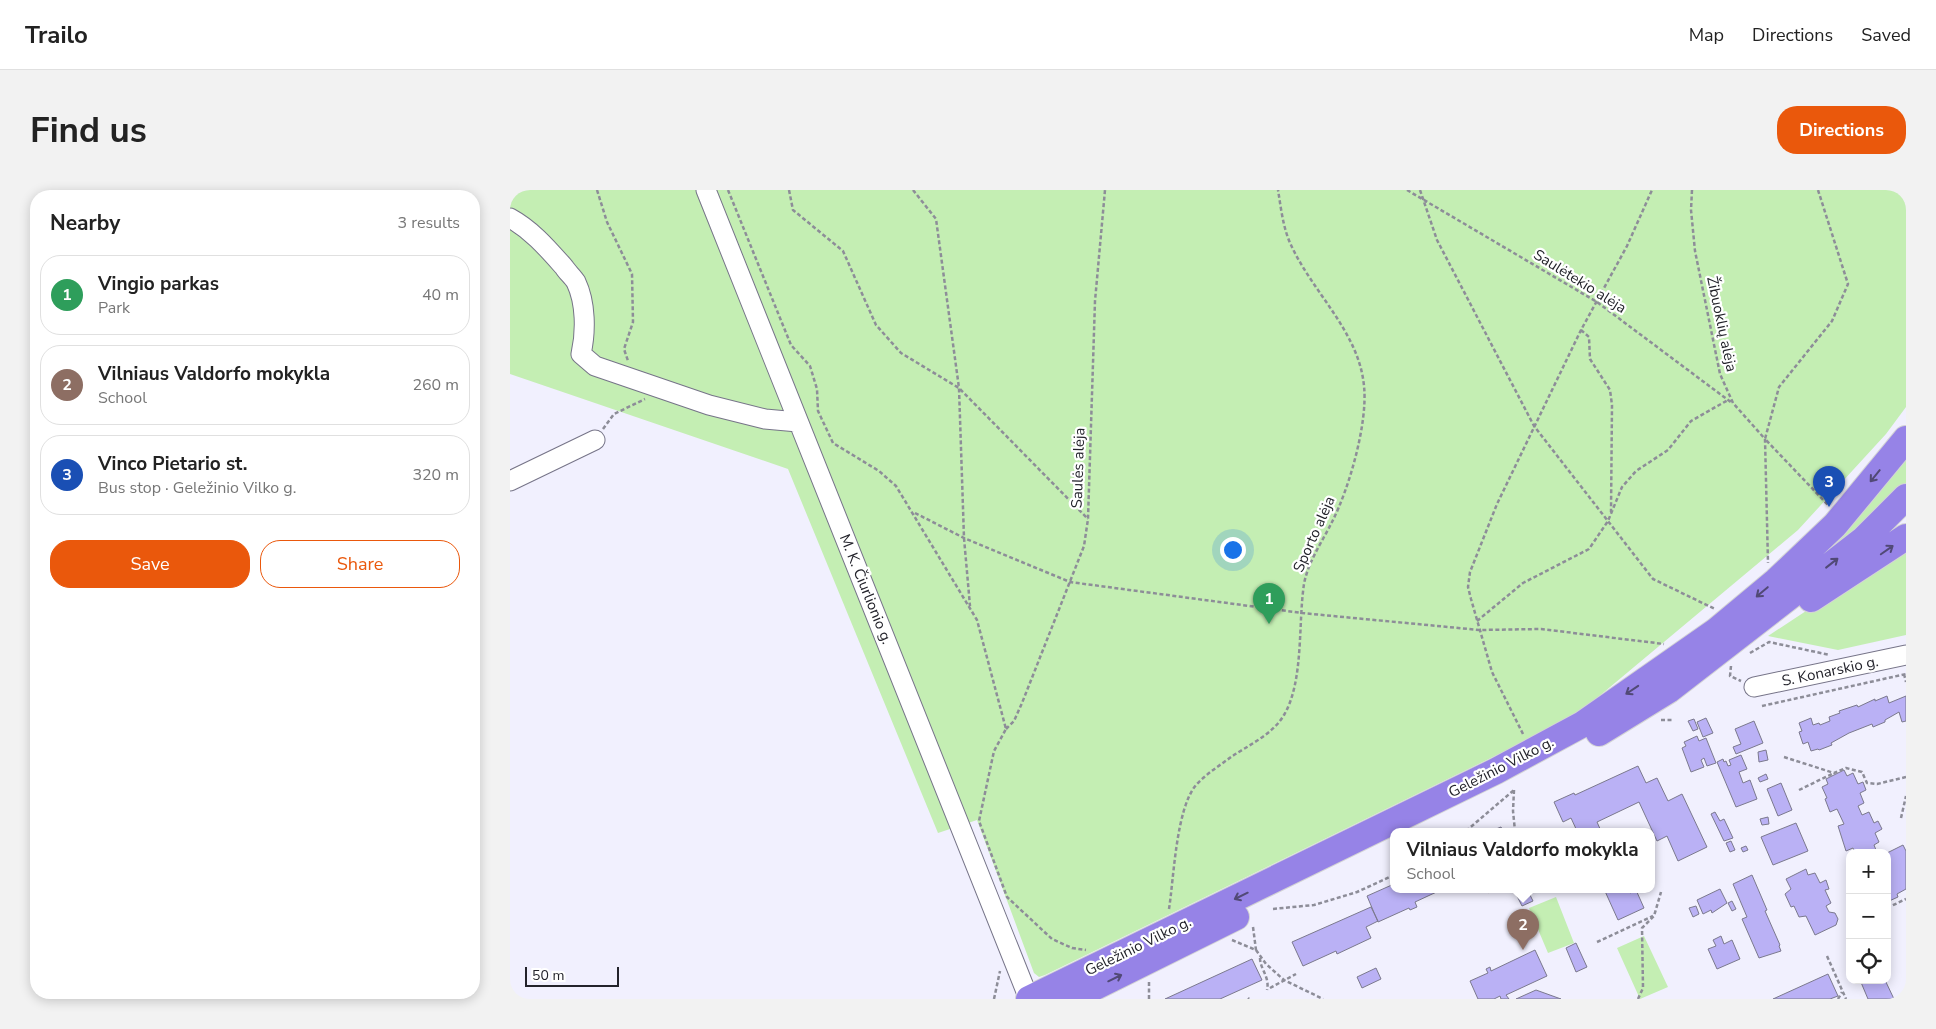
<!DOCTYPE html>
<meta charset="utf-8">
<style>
:root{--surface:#fff;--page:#f2f2f2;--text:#222;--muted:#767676;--line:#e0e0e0;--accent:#ea580c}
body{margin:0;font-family:"Nunito Sans",sans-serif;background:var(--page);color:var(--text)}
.controls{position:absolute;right:15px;bottom:15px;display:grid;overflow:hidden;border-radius:10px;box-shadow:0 2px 12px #0003}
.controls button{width:45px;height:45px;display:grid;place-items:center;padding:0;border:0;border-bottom:1px solid var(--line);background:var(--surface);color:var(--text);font:25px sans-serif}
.scale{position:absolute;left:15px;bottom:12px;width:94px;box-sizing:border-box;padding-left:5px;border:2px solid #23232b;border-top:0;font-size:14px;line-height:18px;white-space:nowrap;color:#23232b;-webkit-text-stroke:4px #fff;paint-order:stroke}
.you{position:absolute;left:722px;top:359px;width:18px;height:18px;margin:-12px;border:4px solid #fff;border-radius:50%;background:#1a73e8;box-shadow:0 0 0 8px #1a73e833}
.badge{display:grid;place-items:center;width:32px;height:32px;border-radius:50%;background:var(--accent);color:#fff;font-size:16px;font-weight:700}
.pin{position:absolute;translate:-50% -41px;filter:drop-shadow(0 1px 2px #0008)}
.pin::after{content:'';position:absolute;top:26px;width:18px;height:15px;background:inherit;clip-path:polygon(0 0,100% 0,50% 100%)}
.popup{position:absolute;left:880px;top:638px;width:265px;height:65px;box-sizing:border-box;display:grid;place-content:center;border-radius:10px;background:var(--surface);filter:drop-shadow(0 1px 4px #0005);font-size:16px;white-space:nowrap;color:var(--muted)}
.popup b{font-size:19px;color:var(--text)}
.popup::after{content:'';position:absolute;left:50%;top:100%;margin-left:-10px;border:10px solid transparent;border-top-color:var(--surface)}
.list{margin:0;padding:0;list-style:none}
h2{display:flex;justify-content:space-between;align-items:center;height:65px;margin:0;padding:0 20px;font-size:21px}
h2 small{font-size:16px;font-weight:400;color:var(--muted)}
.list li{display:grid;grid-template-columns:32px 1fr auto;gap:15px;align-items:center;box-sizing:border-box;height:80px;margin:0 10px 10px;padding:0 10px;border:1px solid var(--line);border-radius:20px}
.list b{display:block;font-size:19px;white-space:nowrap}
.list p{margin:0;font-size:16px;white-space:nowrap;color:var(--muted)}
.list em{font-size:16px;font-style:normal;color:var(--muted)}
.actions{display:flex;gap:10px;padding:15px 20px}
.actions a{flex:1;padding:11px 0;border:1px solid var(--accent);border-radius:20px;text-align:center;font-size:18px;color:var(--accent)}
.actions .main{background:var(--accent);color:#fff}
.icon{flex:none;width:28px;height:28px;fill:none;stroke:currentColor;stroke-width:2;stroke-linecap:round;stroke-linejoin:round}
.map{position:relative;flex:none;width:1396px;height:809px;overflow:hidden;border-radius:20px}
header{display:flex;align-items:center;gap:30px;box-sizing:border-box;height:70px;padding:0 25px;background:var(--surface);border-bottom:1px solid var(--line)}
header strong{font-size:24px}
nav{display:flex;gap:28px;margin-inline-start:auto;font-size:18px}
.intro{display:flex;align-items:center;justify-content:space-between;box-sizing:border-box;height:120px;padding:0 30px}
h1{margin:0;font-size:35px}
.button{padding:12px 22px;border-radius:20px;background:var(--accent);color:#fff;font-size:18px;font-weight:700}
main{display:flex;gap:30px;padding:0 30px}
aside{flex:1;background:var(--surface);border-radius:20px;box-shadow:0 2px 12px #0003}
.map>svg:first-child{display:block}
.green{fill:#c4eeb3}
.building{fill:#bab1f5;stroke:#7b798d}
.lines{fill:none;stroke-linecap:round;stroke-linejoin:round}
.minor-casing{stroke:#767488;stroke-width:21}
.highway-casing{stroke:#d3d3d5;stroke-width:28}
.path{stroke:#8d8d98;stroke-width:2.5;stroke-dasharray:4 2.5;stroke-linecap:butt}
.minor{stroke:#fff;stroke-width:19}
.highway{stroke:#9683e7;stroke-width:26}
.oneway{stroke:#514976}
.labels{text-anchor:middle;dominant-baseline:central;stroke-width:4.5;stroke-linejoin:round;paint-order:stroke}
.street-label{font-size:15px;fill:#23232b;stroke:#fff}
</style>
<header>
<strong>Trailo</strong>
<nav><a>Map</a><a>Directions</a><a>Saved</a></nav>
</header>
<div class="intro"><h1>Find us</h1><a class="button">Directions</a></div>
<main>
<aside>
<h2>Nearby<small>3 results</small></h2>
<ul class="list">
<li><span class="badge" style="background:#2e9e5b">1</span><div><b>Vingio parkas</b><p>Park</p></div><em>40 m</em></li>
<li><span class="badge" style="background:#8d6e63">2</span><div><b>Vilniaus Valdorfo mokykla</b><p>School</p></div><em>260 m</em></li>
<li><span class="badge" style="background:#1a4fb4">3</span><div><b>Vinco Pietario st.</b><p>Bus stop · Geležinio Vilko g.</p></div><em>320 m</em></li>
</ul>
<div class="actions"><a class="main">Save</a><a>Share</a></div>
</aside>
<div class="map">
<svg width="1396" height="809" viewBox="0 0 1396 809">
<rect width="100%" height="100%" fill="#f1f0fe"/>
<path class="green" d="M 0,0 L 1396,0 L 1396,217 L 1376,244 L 1288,340 L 1063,528 L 535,785 L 529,787 L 524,783 L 467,630 L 428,643 L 278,279 L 0,184 Z
M 1396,264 L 1396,296 L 1382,310 L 1165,481 Z
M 1396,355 L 1396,445 L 1328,460 L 1258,446 Z
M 1046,707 L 1064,753 L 1038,763 L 1019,718 Z
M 1134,746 L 1158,797 L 1130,809 L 1107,758 Z"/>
<path class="building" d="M 1377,506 L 1379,513 L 1396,506 L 1396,531 L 1392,532 L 1389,522 L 1375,530 L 1375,532 L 1363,537 L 1362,534 L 1339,543 L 1321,553 L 1322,555 L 1309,560 L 1308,559 L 1301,561 L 1298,552 L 1293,554 L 1289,542 L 1292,541 L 1289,533 L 1301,528 L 1303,535 L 1309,533 L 1310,535 L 1320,531 L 1319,527 L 1330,523 L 1329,521 L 1347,515 L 1348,517 L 1365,509 L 1365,511 Z
M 1196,528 L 1203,543 L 1193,547 L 1187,532 Z
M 1184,529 L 1188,539 L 1183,541 L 1178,531 Z
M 1244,531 L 1253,553 L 1226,564 L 1223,557 L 1231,554 L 1225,539 Z
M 1187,546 L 1189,551 L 1196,548 L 1206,573 L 1197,576 L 1194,568 L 1191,570 L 1194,577 L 1181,582 L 1172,558 L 1176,556 L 1174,552 Z
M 1256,560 L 1258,570 L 1249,572 L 1248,562 Z
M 1231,565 L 1237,579 L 1229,582 L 1233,593 L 1240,590 L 1247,609 L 1226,617 L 1207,572 L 1213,569 L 1214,572 L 1216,571 L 1218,576 L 1221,575 L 1219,570 Z
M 1128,576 L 1136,593 L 1147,588 L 1158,611 L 1172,604 L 1197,657 L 1168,671 L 1157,646 L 1147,651 L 1129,612 L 1087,632 L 1091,641 L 1067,641 L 1061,628 L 1053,632 L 1044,612 L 1064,603 L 1065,605 Z
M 1334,580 L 1337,586 L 1343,583 L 1348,594 L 1353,592 L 1356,600 L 1350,603 L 1354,613 L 1348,616 L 1352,625 L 1359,622 L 1364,633 L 1368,631 L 1372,639 L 1365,643 L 1369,652 L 1364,655 L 1366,660 L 1359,663 L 1345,663 L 1343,658 L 1336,661 L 1328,636 L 1334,634 L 1327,619 L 1320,622 L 1315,609 L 1317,608 L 1312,597 L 1318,594 L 1316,589 Z
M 1256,584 L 1258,589 L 1250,592 L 1248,588 Z
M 1271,593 L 1282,620 L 1268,626 L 1257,599 Z
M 1205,622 L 1210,631 L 1214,629 L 1223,648 L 1214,651 L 1201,624 Z
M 1258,627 L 1259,634 L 1252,635 L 1250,629 Z
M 1286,633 L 1298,661 L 1263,675 L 1251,647 Z
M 991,637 L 993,641 L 981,641 Z
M 1221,651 L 1225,660 L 1220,662 L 1216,653 Z
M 1393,655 L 1396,661 L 1396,699 L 1387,704 L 1388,707 L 1377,712 L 1377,663 Z
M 1236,656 L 1238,660 L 1233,662 L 1231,658 Z
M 1296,679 L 1298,685 L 1305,683 L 1310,693 L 1316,690 L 1319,699 L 1315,700 L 1321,713 L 1316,716 L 1319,722 L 1325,723 L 1328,729 L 1326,735 L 1305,745 L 1296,726 L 1289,727 L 1284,716 L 1281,717 L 1275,704 L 1281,699 L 1276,689 Z
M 1242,685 L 1257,720 L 1255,721 L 1270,755 L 1269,756 L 1271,761 L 1249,768 L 1232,729 L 1237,727 L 1223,694 Z
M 884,694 L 884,699 L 933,699 L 905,712 L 907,717 L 900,720 L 899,718 L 868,732 L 857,706 Z
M 1017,699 L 1023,711 L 1012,716 L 1006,704 Z
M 1094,699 L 1118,699 L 1120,703 L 1126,700 L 1134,718 L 1108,730 Z
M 1210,699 L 1217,713 L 1202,723 L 1201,720 L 1193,724 L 1187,710 Z
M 1222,711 L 1226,719 L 1222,721 L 1218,713 Z
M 1186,716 L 1189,724 L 1183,727 L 1179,718 Z
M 861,717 L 868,731 L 856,737 L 861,748 L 827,764 L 826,761 L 793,776 L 782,752 Z
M 1211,746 L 1214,754 L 1222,750 L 1230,769 L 1207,779 L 1198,759 L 1206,756 L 1203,750 Z
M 1066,753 L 1077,777 L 1066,782 L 1056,758 Z
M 1025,760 L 1037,786 L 996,805 L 999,809 L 991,809 L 990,806 L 984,809 L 968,809 L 960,791 L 978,783 L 976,779 L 980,777 L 981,781 Z
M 742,769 L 752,790 L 710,809 L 655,809 Z
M 866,778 L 871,789 L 852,798 L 847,787 Z
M 1318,784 L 1328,806 L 1320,809 L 1263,809 Z
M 1350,790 L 1375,790 L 1384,809 L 1358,809 Z
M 1026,800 L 1051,809 L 1006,809 Z"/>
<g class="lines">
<defs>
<path id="minor" d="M 196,0 L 519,809
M 0,28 C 22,40 38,59 54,77 C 57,82 63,87 66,92 C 76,113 76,142 71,164 L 85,176 L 199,215 L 255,229 L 288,232
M 0,291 L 85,250
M 1244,497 L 1396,465"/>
<path id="highway" d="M 1301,409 L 1396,347
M 1089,543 L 1159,500 L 1354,349 L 1396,307
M 519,809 L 986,581 L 1073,534 L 1206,441 L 1266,391 L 1325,335 L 1396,249
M 561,809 L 726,727"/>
</defs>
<use href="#minor" class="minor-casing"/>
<use href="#highway" class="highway-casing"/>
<path class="path" d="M 87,0 L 97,32 L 122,84 L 123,132 L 114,159 L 118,171
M 218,0 L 281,155 L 300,176 L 307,199 L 308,221 L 323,253 L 369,281 L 386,296 L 467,430 L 496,539 L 484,561 L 469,631 L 497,707 L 542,749 L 562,758 L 576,760
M 279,0 L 283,20 L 333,61 L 366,135 L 391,163 L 449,198 L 578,329
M 403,0 L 426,29 L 449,198 L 454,348 L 460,416
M 897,0 L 1087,112 L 1222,213
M 910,0 L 927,50 L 1024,236 L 1143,389 L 1205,419
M 1182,0 L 1181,20 L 1185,61 L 1210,184 L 1223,213 L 1255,249 L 1258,373
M 1308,0 L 1338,94 L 1322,131 L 1269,197 L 1255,249 L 1318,315
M 1071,140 L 1079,147 L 1080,169 L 1100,200 L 1102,215 L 1101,322
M 93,239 L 104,224 L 135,209
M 405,323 L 454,348 L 560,392 L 792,423 L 969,440 L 1031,439 L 1154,454
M 967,431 L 1013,393 L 1079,359 L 1098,331 L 1112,297 L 1126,281 L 1158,260 L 1181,231 L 1218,210
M 1240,463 L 1259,452 L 1320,465
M 1221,476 L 1220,486 L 1231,491
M 1394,484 L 1396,492
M 1252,516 L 1396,484
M 1151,530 L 1163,530
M 496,539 L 504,531 L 512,513 L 574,356 L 578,329 L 585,111 L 595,0
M 1013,544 L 982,482 L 961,409 L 958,397 L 960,382 L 987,314 L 1071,140 L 1117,56 L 1142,0
M 1274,567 L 1324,583 L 1336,578 L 1352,582 L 1357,593 L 1367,594 L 1396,587
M 1004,600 L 1003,621 L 1005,641
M 1289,600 L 1322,584
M 1391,628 L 1396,606
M 956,641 L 1004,600
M 978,699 L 980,704
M 1377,718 L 1396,709
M 659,719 C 664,687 666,619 686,595 C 696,584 709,576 721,567 C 739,555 763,544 774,525 C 794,491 788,433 794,394 C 798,372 812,352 822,332 C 839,299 858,233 854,196 C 849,142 803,103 781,55 C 773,38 771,18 768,0
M 763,719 L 804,715 L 847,702 L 884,685
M 743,737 L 746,760
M 722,750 L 746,760 L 756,774 L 774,790 L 813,809
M 1087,752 L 1143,726
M 1317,766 L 1336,809
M 750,768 C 750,779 760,787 757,800
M 760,798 L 786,784
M 738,808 L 739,809
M 484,809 L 490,781
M 639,809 L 639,791
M 1128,809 L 1133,798 L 1132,738 L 1144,726 L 1151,702
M 1328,809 L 1332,802"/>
<use href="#minor" class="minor"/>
<use href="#highway" class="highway"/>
</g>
<defs><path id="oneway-shaft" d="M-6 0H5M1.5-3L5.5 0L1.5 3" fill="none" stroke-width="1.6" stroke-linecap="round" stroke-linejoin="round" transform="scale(1.25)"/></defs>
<g class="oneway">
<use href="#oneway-shaft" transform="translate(1365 286) rotate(129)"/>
<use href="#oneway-shaft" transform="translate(1377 360) rotate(-35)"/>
<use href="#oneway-shaft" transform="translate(1322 373) rotate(-38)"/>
<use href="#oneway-shaft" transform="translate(1252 402) rotate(140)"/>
<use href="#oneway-shaft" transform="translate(1122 500) rotate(146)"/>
<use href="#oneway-shaft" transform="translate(731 706) rotate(154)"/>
<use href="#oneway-shaft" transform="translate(605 788) rotate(-26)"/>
</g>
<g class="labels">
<g class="street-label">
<text transform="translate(1070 91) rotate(32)">Saulėtekio alėja</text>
<text transform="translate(1212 134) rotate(78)">Žibuoklių alėja</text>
<text transform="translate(568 278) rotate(-88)">Saulės alėja</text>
<text transform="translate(804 344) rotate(-66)">Sporto alėja</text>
<text transform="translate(356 399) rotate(68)">M. K. Čiurlionio g.</text>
<text transform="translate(1320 481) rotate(-12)">S. Konarskio g.</text>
<text transform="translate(991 577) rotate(-27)">Geležinio Vilko g.</text>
<text transform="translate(628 756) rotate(-26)">Geležinio Vilko g.</text>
</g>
</g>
</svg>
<div class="controls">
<button>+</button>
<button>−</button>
<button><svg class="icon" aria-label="locate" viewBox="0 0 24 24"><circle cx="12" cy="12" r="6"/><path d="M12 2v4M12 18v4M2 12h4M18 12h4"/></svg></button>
</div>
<div class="scale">50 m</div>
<div class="you"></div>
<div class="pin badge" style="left:759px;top:434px;background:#2e9e5b">1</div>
<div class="pin badge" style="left:1013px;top:760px;background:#8d6e63">2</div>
<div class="popup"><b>Vilniaus Valdorfo mokykla</b>School</div>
<div class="pin badge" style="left:1319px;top:317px;background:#1a4fb4">3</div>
</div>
</main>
